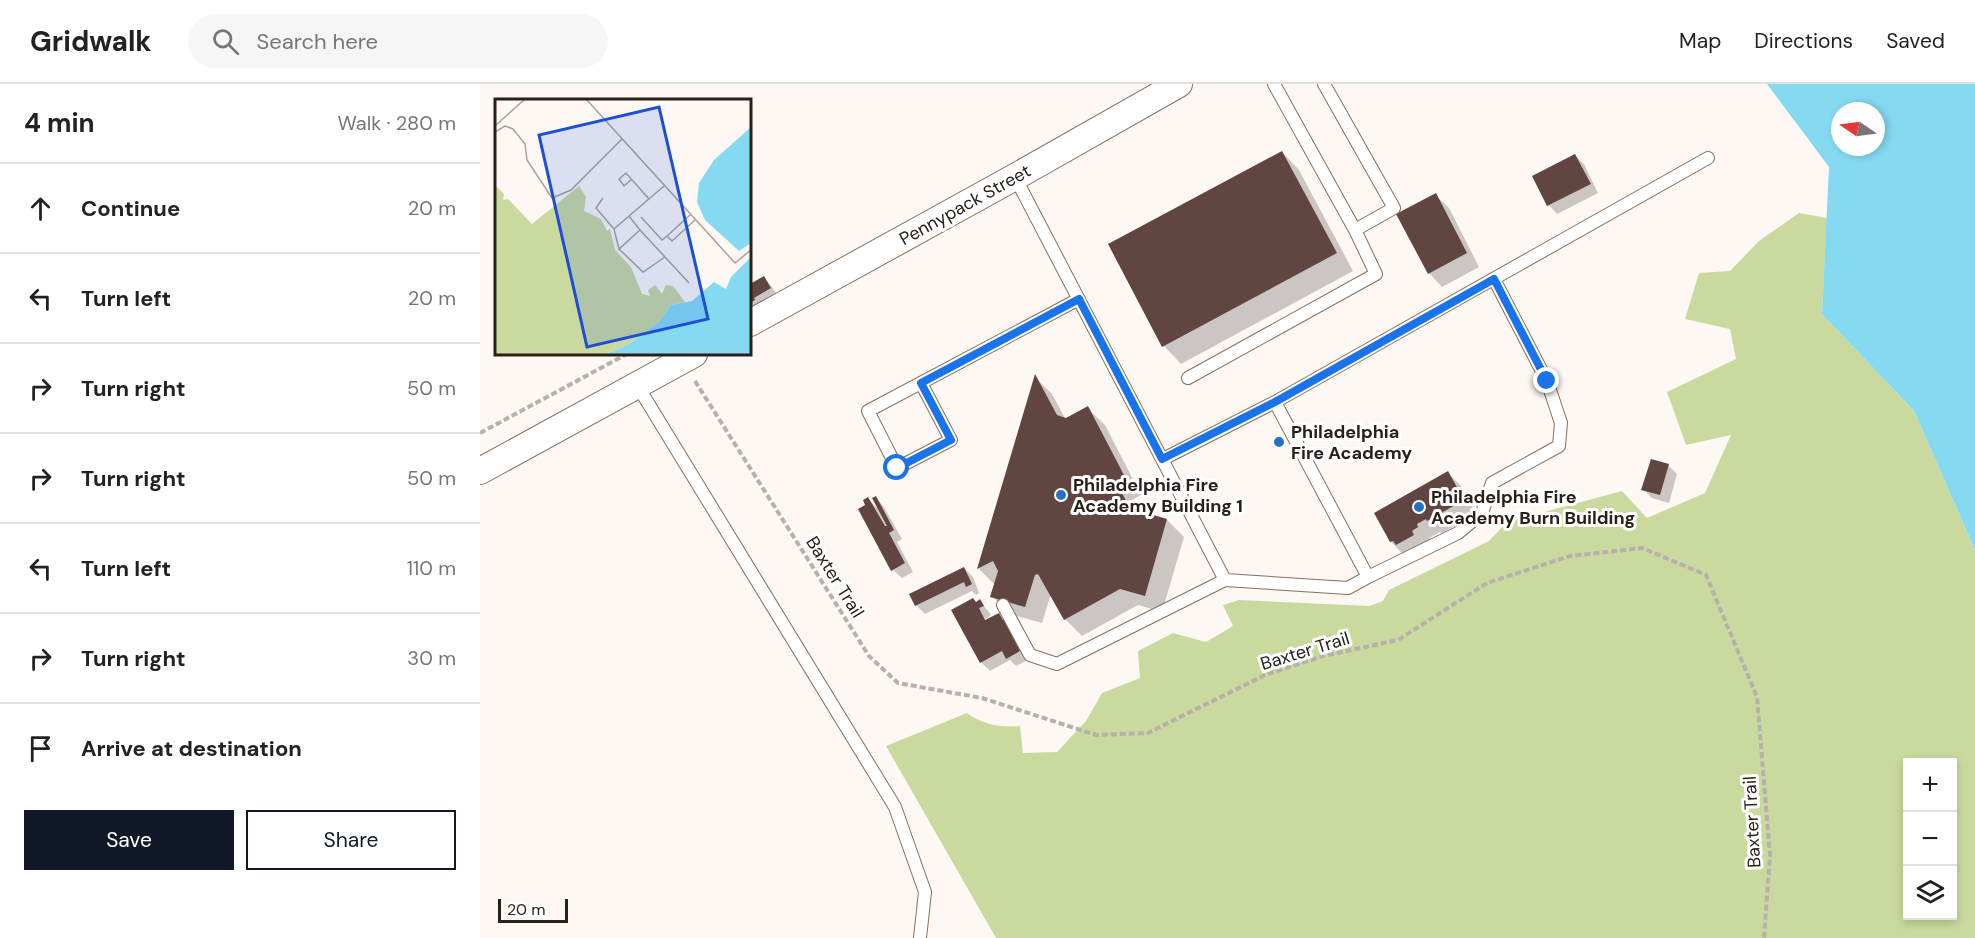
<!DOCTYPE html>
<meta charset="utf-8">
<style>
:root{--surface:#fff;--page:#f6f6f6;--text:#222;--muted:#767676;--line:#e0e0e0;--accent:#111827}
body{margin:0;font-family:"DM Sans",sans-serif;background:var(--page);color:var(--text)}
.controls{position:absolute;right:18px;bottom:18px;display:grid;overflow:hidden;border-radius:0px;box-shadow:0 3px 9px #0003}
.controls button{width:54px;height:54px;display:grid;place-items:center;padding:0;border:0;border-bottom:2px solid var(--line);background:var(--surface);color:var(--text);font:30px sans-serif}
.compass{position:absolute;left:1351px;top:18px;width:54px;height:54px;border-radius:50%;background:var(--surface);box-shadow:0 3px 9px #0003;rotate:283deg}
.scale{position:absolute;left:18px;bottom:15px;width:70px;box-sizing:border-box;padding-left:6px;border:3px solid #2a2019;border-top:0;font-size:16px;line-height:21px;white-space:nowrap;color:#2a2019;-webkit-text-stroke:4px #fff;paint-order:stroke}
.stop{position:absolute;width:18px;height:18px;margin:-14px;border:4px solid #1a73e8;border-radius:50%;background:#fff}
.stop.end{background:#1a73e8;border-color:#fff;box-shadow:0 2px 6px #0008}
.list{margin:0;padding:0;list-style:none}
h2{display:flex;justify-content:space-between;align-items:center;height:78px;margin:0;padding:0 24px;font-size:26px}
h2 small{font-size:20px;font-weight:400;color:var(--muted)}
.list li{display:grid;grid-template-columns:39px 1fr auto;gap:18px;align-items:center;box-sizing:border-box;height:90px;padding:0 24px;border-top:2px solid var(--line)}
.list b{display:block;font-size:22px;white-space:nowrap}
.list em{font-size:20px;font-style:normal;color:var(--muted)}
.actions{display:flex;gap:12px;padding:18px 24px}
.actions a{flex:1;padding:14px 0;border:2px solid var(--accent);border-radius:0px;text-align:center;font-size:21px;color:var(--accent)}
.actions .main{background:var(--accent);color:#fff}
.icon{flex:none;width:33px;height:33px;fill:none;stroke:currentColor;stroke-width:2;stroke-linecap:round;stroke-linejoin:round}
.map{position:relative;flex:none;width:1495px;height:854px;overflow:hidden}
header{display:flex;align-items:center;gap:36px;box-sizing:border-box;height:84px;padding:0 30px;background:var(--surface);border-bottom:2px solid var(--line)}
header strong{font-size:28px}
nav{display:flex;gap:33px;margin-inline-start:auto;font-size:21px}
.search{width:420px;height:54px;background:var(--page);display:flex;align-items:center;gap:15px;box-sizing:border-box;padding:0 21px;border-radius:33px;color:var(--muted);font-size:22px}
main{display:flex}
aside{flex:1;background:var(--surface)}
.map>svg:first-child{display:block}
.green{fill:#cada9e;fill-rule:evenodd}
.water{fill:#85daf2;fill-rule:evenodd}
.shadow{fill:#0003}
.building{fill:#614541}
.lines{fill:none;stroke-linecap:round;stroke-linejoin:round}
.service-casing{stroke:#866f5d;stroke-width:14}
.minor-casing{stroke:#866f5d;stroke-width:28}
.path{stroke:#b7b0ab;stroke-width:4;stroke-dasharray:6 3;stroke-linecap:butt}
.service{stroke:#fff;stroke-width:12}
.minor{stroke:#fff;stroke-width:26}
.route{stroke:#1a73e8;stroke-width:8}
.poi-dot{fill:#2672c2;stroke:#fff;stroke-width:2}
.labels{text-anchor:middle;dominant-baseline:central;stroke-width:6;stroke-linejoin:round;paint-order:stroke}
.street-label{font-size:18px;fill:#2a2019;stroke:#fff}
.poi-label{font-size:18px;font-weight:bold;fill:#2a2019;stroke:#fff;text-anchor:start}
.inset-road{fill:none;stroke:#a9a29c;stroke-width:1.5}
.view{fill:#1d4ed8;fill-opacity:0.15;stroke:#1d4ed8;stroke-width:3}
.inset-edge{fill:none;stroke:#2a2019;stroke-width:3}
</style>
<header>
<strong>Gridwalk</strong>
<div class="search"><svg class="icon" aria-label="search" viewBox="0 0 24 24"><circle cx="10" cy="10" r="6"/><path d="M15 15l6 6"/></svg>Search here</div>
<nav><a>Map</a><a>Directions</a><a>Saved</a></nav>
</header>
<main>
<aside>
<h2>4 min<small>Walk · 280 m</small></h2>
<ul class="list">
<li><svg class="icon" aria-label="ahead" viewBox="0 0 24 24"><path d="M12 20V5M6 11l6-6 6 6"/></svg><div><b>Continue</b></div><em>20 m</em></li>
<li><svg class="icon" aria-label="left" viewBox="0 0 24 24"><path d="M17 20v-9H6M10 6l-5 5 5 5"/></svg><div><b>Turn left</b></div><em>20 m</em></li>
<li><svg class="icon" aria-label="right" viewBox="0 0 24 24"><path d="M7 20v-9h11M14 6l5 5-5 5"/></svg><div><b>Turn right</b></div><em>50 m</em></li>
<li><svg class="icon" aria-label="right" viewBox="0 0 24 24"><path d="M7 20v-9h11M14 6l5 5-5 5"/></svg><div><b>Turn right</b></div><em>50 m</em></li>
<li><svg class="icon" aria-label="left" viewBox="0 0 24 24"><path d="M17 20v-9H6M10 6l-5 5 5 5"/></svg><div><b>Turn left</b></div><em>110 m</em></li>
<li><svg class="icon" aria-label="right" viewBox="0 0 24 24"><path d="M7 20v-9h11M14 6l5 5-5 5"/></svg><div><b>Turn right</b></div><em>30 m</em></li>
<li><svg class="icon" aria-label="arrive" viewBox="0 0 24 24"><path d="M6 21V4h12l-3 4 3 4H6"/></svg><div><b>Arrive at destination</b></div></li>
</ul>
<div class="actions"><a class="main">Save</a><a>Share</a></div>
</aside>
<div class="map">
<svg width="1495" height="854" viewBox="0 0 1495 854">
<rect width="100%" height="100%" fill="#fef8f4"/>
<path class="green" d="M 1319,129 L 1347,134 L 1342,230 L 1434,327 L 1495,466 L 1495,854 L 516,854 L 406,662 L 487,629 C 501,640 522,644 540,642 L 543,669 L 577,668 L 606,637 L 622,609 L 660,594 L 658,567 L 693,549 L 726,558 L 753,542 L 743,521 L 759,516 L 889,522 L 903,517 L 909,506 L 1009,457 L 1027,438 L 1142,407 L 1167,434 L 1225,409 L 1251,351 L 1206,361 L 1187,308 L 1256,275 L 1250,245 L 1205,235 L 1219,189 L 1250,187 L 1279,157 ZM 1428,678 L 1472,678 L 1472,832 L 1428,832 Z"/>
<path class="water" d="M 1287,0 L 1495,0 L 1495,466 L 1434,327 L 1342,230 L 1349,83 ZM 1360,27 L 1396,27 L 1396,63 L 1360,63 Z"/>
<path class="shadow" d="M 802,68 L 819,86 L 873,187 L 701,280 L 684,262 L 630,161 Z
M 1095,72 L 1104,80 L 1118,109 L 1077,130 L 1069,121 Z
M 955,111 L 969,124 L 999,183 L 962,203 L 949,189 Z
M 284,194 L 292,203 L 298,213 L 270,228 L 270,202 Z
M 555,293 L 572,310 L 586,336 L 607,324 L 625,341 L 661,411 L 652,416 L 659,428 L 687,436 L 704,453 L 682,528 L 658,521 L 602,552 L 585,535 L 571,510 L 562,539 L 530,530 L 512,512 L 515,501 L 499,485 Z
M 1188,381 L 1197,390 L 1189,419 L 1172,414 L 1163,405 Z
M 968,389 L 981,402 L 996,430 L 962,449 L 960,448 L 949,454 L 951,456 L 924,471 L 911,458 Z
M 396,414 L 404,423 L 422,455 L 417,458 L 433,488 L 422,494 L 413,486 L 387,421 L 388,415 L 398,425 Z
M 484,484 L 493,493 L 499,509 L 496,511 L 492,507 L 445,530 L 436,521 Z
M 500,517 L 511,531 L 502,537 L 504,539 L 518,531 L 524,537 L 548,576 L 536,582 L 530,576 L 510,587 L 501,578 L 497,519 Z"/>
<path class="building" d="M 802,67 L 857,169 L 682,263 L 628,160 Z
M 1095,70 L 1111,100 L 1067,122 L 1052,92 Z
M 956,109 L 987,169 L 948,190 L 916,130 Z
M 284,192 L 291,204 L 274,214 L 275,216 L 270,219 L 270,200 Z
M 555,290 L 577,331 L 586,334 L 608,322 L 645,393 L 636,398 L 650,424 L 687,435 L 665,512 L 640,505 L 584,536 L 558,490 L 555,491 L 545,523 L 510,513 L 518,487 L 513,477 L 497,485 Z
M 1171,375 L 1189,380 L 1180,411 L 1161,406 Z
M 968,387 L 984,416 L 947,437 L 946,435 L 937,440 L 938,443 L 932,447 L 934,451 L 916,461 L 913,457 L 910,458 L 894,429 Z
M 396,412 L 414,446 L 409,449 L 425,479 L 411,487 L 378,425 L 385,421 L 383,416 L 388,413 L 405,442 L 407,442 L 392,414 Z
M 484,483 L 492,500 L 486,503 L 484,498 L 435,522 L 429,510 Z
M 493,514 L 496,518 L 500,515 L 504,522 L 499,524 L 505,536 L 519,529 L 523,536 L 526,534 L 538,556 L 535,557 L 540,567 L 526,575 L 522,567 L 500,579 L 471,526 Z"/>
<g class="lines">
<defs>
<path id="service" d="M 794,0 L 875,146 L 914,124 L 844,0
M 535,93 L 745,496 L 868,504 L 888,493 L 795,318 L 683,375
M 708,294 L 896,190 L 875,146
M 441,299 L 471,356 L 417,384 L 388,327 L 599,215
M 157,301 L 415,723 L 445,808 L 440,854
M 795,318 L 1228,74
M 888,493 L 978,449 L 1002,429 L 1012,399 L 1079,362 L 1081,339 L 1067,297 L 1014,195
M 523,521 L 550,571 L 577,580 L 745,496"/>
<path id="minor" d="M 270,239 L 535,93 L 699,0
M 0,387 L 214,270"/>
</defs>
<use href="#service" class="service-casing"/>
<use href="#minor" class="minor-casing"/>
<path class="path" d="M 215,297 L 389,572 L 418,599 L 502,614 L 616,651 L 668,649 L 785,591 L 843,572 L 918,556 L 1007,499 L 1090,472 L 1162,464 L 1226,491 L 1277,613 L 1290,771 L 1284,854
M 0,349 L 147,270"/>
<use href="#service" class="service"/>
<use href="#minor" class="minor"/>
</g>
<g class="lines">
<path class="route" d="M 417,384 L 471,356 L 441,299 L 599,215 L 682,375 L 795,318 L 1014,195 L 1067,297"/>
</g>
<g class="poi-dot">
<circle cx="799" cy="358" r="6"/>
<circle cx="581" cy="411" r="6"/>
<circle cx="939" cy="423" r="6"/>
</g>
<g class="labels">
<g class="street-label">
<text transform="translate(485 121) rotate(-29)">Pennypack Street</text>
<text transform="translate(355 493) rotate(58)">Baxter Trail</text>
<text transform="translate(825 567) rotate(-17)">Baxter Trail</text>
<text transform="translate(1272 738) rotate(-93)">Baxter Trail</text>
</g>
<g class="poi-label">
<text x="811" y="348">Philadelphia<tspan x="811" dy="21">Fire Academy</tspan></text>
<text x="593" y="401">Philadelphia Fire<tspan x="593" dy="21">Academy Building 1</tspan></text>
<text x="951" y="413">Philadelphia Fire<tspan x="951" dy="21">Academy Burn Building</tspan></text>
</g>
</g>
<g transform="translate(15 15)">
<rect width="256" height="256" fill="#fef8f4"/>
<path d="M 0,86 L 9,95 L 8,101 L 13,100 L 37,125 L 84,87 L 91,98 L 89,112 L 106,120 L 112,132 L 115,130 L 120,151 L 136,168 L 147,195 L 155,197 L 153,191 L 160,186 L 167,195 L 171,186 L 178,187 L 190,203 L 176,206 L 165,222 L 134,245 L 110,256 L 0,256 Z" fill="#cada9e"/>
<path d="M 256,28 L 256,144 L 244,152 L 210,121 L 202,103 L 204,84 L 219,61 ZM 256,158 L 256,256 L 110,256 L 134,245 L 165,222 L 176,206 L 197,202 L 219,183 L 231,190 L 236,178 Z" fill="#85daf2"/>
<path class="inset-road" d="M 91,0 L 240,164 L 257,150M 0,27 L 30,0M 0,33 L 10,27 L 18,30 L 30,45 L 32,61 L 57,99 L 76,91 L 127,40M 137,80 L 129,87 L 124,80 L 131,74 L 154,100M 108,99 L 101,109 L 119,130M 195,116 L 172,137 L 177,142 L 200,121M 134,117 L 145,131 L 124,150 L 119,130 L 169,87M 146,118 L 167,141 L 172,137M 145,131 L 194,184M 124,150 L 148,173 L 170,158"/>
<path class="view" d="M 164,8 L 213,220 L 92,248 L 44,36 Z"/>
<rect width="256" height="256" class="inset-edge"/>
</g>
</svg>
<div class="controls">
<button>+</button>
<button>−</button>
<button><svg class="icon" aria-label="layers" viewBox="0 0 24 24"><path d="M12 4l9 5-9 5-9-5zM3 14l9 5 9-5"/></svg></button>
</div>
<svg class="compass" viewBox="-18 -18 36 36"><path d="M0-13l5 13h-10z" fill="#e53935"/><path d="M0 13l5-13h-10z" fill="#767676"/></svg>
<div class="scale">20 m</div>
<div class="stop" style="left:417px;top:384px"></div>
<div class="stop end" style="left:1067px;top:297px"></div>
</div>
</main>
